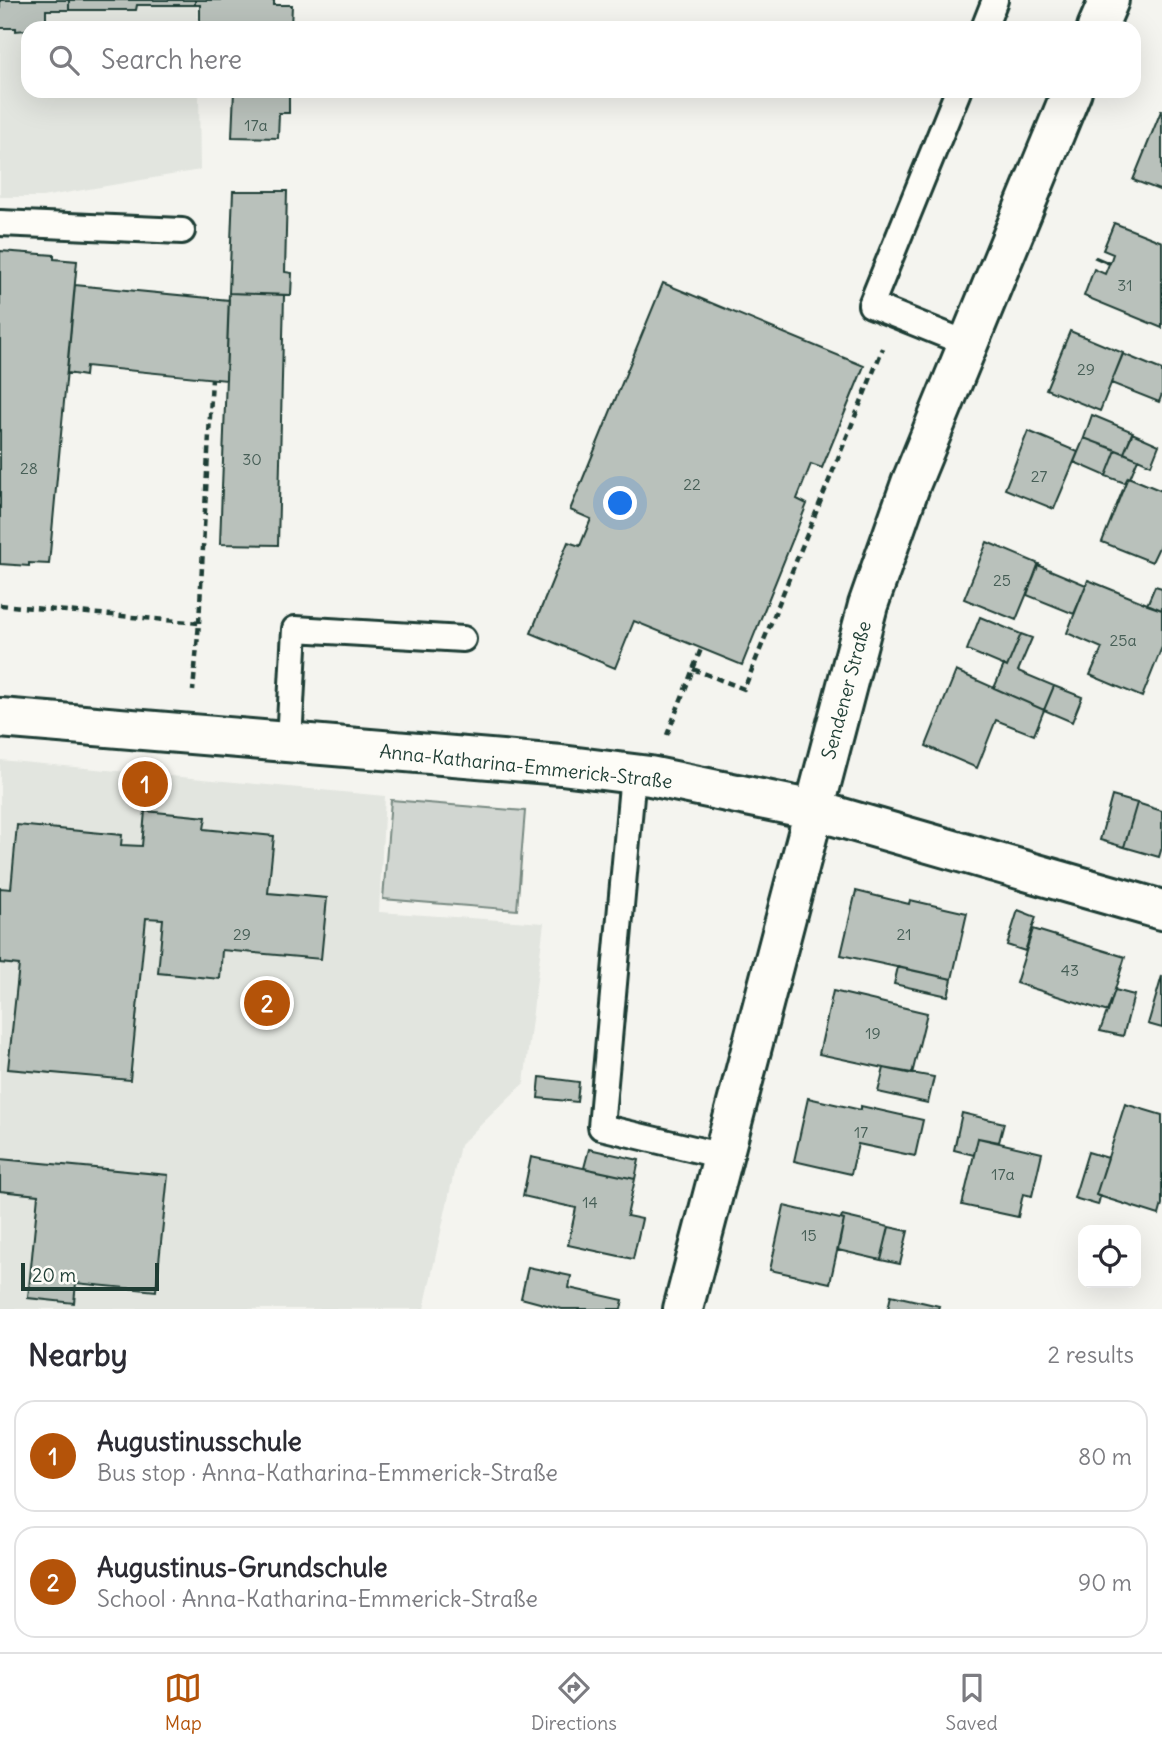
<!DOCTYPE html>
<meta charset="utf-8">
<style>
:root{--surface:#fff;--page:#f7f7f7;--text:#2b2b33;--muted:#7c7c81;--line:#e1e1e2;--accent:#b45309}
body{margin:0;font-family:Delius,sans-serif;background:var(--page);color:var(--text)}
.controls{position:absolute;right:21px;bottom:21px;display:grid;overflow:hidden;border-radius:14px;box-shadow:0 7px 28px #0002}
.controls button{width:63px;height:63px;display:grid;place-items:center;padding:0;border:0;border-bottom:2px solid var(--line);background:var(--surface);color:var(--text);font:35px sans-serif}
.scale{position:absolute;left:21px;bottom:18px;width:138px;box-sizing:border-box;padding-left:7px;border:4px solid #1f3d34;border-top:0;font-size:19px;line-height:24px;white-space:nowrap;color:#1f3d34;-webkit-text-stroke:5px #fdfcf7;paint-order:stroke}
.you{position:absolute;left:621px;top:504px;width:24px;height:24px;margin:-18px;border:5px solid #fff;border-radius:50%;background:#1a73e8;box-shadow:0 0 0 10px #1a73e833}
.badge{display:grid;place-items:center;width:46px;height:46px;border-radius:50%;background:var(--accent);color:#fff;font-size:23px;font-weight:700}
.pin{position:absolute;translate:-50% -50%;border:4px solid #fff;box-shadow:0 2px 7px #0006}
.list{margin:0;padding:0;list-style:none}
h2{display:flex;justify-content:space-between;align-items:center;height:91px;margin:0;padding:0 28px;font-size:30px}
h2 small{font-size:23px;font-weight:400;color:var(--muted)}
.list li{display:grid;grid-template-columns:46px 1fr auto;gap:21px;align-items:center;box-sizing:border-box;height:112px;margin:0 14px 14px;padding:0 14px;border:2px solid var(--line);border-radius:21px}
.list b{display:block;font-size:26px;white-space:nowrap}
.list p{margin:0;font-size:23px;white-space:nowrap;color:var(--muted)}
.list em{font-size:23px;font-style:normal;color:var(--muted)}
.icon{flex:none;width:38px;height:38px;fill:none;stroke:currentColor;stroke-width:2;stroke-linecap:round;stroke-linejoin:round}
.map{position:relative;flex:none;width:1162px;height:1309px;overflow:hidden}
.search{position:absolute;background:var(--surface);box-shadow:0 7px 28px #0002;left:21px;right:21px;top:21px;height:77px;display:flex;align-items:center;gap:18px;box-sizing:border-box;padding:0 24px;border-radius:21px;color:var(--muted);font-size:26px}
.sheet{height:343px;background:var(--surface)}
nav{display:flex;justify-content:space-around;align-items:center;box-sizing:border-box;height:98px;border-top:2px solid var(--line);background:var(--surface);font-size:19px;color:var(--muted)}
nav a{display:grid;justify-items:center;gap:4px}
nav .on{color:var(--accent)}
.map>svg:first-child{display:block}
.built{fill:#e2e5df}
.green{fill:#d1d6d1;stroke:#788a82;stroke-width:2}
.building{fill:#b9c1bb;stroke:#1f3d34;stroke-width:2}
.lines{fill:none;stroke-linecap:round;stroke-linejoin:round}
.lane-casing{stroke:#1f3d34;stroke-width:30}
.street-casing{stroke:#1f3d34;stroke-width:44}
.path{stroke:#1f3d34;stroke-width:4.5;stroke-dasharray:7 5;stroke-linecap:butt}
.lane{stroke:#fdfcf7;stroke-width:24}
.street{stroke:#fdfcf7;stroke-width:38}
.labels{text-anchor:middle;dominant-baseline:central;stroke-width:7;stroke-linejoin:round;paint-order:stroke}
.number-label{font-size:16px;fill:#465e56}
.street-label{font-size:19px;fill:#1f3d34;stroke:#fdfcf7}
</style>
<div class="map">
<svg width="1162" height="1309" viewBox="0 0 1162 1309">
<rect width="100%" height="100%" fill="#f4f4ef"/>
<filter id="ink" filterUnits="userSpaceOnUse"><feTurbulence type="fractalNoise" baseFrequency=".0143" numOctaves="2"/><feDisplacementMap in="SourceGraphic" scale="14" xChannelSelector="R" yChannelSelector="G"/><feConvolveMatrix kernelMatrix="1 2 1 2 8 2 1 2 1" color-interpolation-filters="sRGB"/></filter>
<g filter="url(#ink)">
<path class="built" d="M 0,0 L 197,0 L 198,28 L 28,28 L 28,91 L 199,91 L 200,170 L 42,197 L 0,197 Z
M 0,760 L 385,796 L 379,912 L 544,923 L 524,1083 L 460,1145 L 424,1309 L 0,1309 Z"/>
<path class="green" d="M 391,800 L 525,811 L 517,910 L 383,899 Z"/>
<path class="building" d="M 0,0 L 69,0 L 69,10 L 46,10 L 46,28 L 16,31 L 16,28 L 0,28 Z
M 69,0 L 195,0 L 195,5 L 137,5 L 136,10 L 69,10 Z
M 195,0 L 274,0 L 274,5 L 292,5 L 291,28 L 200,28 L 200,5 L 195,5 Z
M 234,91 L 289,91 L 289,113 L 279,113 L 278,138 L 232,137 Z
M 1161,111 L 1162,111 L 1162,191 L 1133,180 Z
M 233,191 L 287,191 L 285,272 L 292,273 L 291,295 L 229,293 Z
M 1114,223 L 1162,242 L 1162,328 L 1084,296 L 1094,269 L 1105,274 L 1109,264 L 1095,258 L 1096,257 L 1110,263 L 1113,254 L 1103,250 Z
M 0,251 L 54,255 L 54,259 L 77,261 L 49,564 L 29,563 L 29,566 L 0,564 Z
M 663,283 L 864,366 L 822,468 L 811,464 L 797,499 L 807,504 L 742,665 L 634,621 L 615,668 L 531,633 L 568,542 L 580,546 L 591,519 L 570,510 Z
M 75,285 L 229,300 L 226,380 L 86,366 L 85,376 L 67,373 Z
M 229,293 L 284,295 L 278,545 L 220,544 Z
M 1070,331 L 1123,353 L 1100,411 L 1046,389 Z
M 1123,354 L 1162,370 L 1162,394 L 1159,402 L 1111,383 Z
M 1092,415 L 1133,432 L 1124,453 L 1084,438 Z
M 1028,431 L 1078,452 L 1054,509 L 1005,489 Z
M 1132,433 L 1159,445 L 1151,465 L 1124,453 Z
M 1084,438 L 1116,450 L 1106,476 L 1074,462 Z
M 1116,450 L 1138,459 L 1130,478 L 1128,477 L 1125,483 L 1106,476 Z
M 1128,477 L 1162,491 L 1162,541 L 1152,562 L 1102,542 Z
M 987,542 L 1039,564 L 1016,620 L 964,599 Z
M 1038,565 L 1086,585 L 1074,614 L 1027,595 Z
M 1088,580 L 1162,610 L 1162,647 L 1142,697 L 1090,675 L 1102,648 L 1067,633 Z
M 1155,586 L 1162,588 L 1162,610 L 1147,605 Z
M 980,617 L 1021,634 L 1007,667 L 967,650 Z
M 1021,634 L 1032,638 L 1018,671 L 1054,686 L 1044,710 L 994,688 L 1004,665 L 1007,667 Z
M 956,671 L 1044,710 L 1034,735 L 996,720 L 977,768 L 926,746 Z
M 1054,686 L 1082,697 L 1072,722 L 1044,710 Z
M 1112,796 L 1137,803 L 1124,847 L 1100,840 Z
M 1137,803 L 1162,811 L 1162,847 L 1159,857 L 1124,847 Z
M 145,811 L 206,817 L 204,829 L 274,836 L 268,893 L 327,898 L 321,959 L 222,950 L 220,979 L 158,973 L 163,919 L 146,918 L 130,1080 L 8,1069 L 19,965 L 0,963 L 0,888 L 11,889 L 17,825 L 122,835 L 121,845 L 142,846 Z
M 856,891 L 909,904 L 910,900 L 967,913 L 952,979 L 841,955 Z
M 1018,910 L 1036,917 L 1025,951 L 1007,945 Z
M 1033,929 L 1125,957 L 1108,1012 L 1016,983 Z
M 898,967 L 952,979 L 948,996 L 894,984 Z
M 1162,976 L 1162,1028 L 1148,1024 Z
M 1115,990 L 1134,995 L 1123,1036 L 1100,1031 Z
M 833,991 L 927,1013 L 912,1074 L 819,1054 Z
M 884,1068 L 934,1077 L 928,1103 L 878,1092 Z
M 540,1077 L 579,1082 L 577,1102 L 538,1098 Z
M 808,1098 L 861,1110 L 861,1106 L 923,1120 L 915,1156 L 858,1144 L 851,1174 L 794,1161 Z
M 1125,1104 L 1162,1115 L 1162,1204 L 1159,1215 L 1096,1195 Z
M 962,1113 L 1004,1123 L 999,1142 L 978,1138 L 974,1155 L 954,1150 Z
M 978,1138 L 1042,1153 L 1032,1196 L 1023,1194 L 1018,1217 L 962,1205 Z
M 589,1149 L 639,1160 L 635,1179 L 584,1168 Z
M 1088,1152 L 1108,1158 L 1096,1195 L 1100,1197 L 1098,1205 L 1074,1198 Z
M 531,1157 L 635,1179 L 627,1216 L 642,1219 L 633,1259 L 568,1245 L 576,1208 L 523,1196 Z
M 0,1159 L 168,1175 L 156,1291 L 76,1283 L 74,1303 L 28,1298 L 38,1195 L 0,1191 Z
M 784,1206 L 844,1220 L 830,1283 L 770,1270 Z
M 842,1216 L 889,1227 L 881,1260 L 838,1250 L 844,1220 L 841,1219 Z
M 889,1227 L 908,1231 L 900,1264 L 881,1260 Z
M 528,1267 L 571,1276 L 569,1288 L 623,1300 L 621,1309 L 562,1309 L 521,1298 Z
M 891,1295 L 939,1306 L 938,1309 L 888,1309 Z"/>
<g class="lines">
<defs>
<path id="lane" d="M 984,28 L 995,0
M 958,91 L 871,305 L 968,344
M 0,223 L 182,231
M 289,741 L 295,629 L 463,639
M 633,774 L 601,1127 L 723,1156"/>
<path id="street" d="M 1097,28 L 1109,0
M 0,718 L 561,765 L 650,776 L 814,810 L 1162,910
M 683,1309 L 868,605 L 911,483 L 1072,91"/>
</defs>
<use href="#lane" class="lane-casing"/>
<use href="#street" class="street-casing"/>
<path class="path" d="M 0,605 L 199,623 L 193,691
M 199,623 L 212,378
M 693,669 L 744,689 L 883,348
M 667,735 L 701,649"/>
<use href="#lane" class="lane"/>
<use href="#street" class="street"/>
</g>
</g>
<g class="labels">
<g class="number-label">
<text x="256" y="125">17a</text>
<text x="1125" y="285">31</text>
<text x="1086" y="369">29</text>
<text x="252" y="459">30</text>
<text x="29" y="468">28</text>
<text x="1039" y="476">27</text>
<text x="692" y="484">22</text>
<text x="1002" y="580">25</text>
<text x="1123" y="640">25a</text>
<text x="242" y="934">29</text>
<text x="904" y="934">21</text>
<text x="1070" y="970">43</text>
<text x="873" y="1033">19</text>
<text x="861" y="1132">17</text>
<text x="1003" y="1174">17a</text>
<text x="590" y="1202">14</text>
<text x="809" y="1235">15</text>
</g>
<g class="street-label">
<text transform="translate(846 690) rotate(-75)">Sendener Straße</text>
<text transform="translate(526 766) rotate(6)">Anna-Katharina-Emmerick-Straße</text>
</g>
</g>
</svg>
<div class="controls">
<button><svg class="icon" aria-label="locate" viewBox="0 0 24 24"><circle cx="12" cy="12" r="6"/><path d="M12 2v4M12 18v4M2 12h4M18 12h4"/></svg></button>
</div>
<div class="scale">20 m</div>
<div class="you"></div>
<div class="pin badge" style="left:145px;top:784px">1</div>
<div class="pin badge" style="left:267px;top:1003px">2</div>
<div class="search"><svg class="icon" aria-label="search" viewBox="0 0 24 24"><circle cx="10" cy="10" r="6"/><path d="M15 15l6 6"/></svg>Search here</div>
</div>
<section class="sheet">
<h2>Nearby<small>2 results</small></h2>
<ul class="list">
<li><span class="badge">1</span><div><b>Augustinusschule</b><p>Bus stop · Anna-Katharina-Emmerick-Straße</p></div><em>80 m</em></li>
<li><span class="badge">2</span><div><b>Augustinus-Grundschule</b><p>School · Anna-Katharina-Emmerick-Straße</p></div><em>90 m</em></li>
</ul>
</section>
<nav>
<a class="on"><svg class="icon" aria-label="map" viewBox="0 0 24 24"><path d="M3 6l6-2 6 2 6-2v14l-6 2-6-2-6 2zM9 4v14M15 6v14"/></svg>Map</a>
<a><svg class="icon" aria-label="directions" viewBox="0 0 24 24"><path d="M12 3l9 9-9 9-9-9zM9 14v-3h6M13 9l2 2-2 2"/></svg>Directions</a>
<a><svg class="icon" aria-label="saved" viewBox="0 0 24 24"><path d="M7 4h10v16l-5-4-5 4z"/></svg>Saved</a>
</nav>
